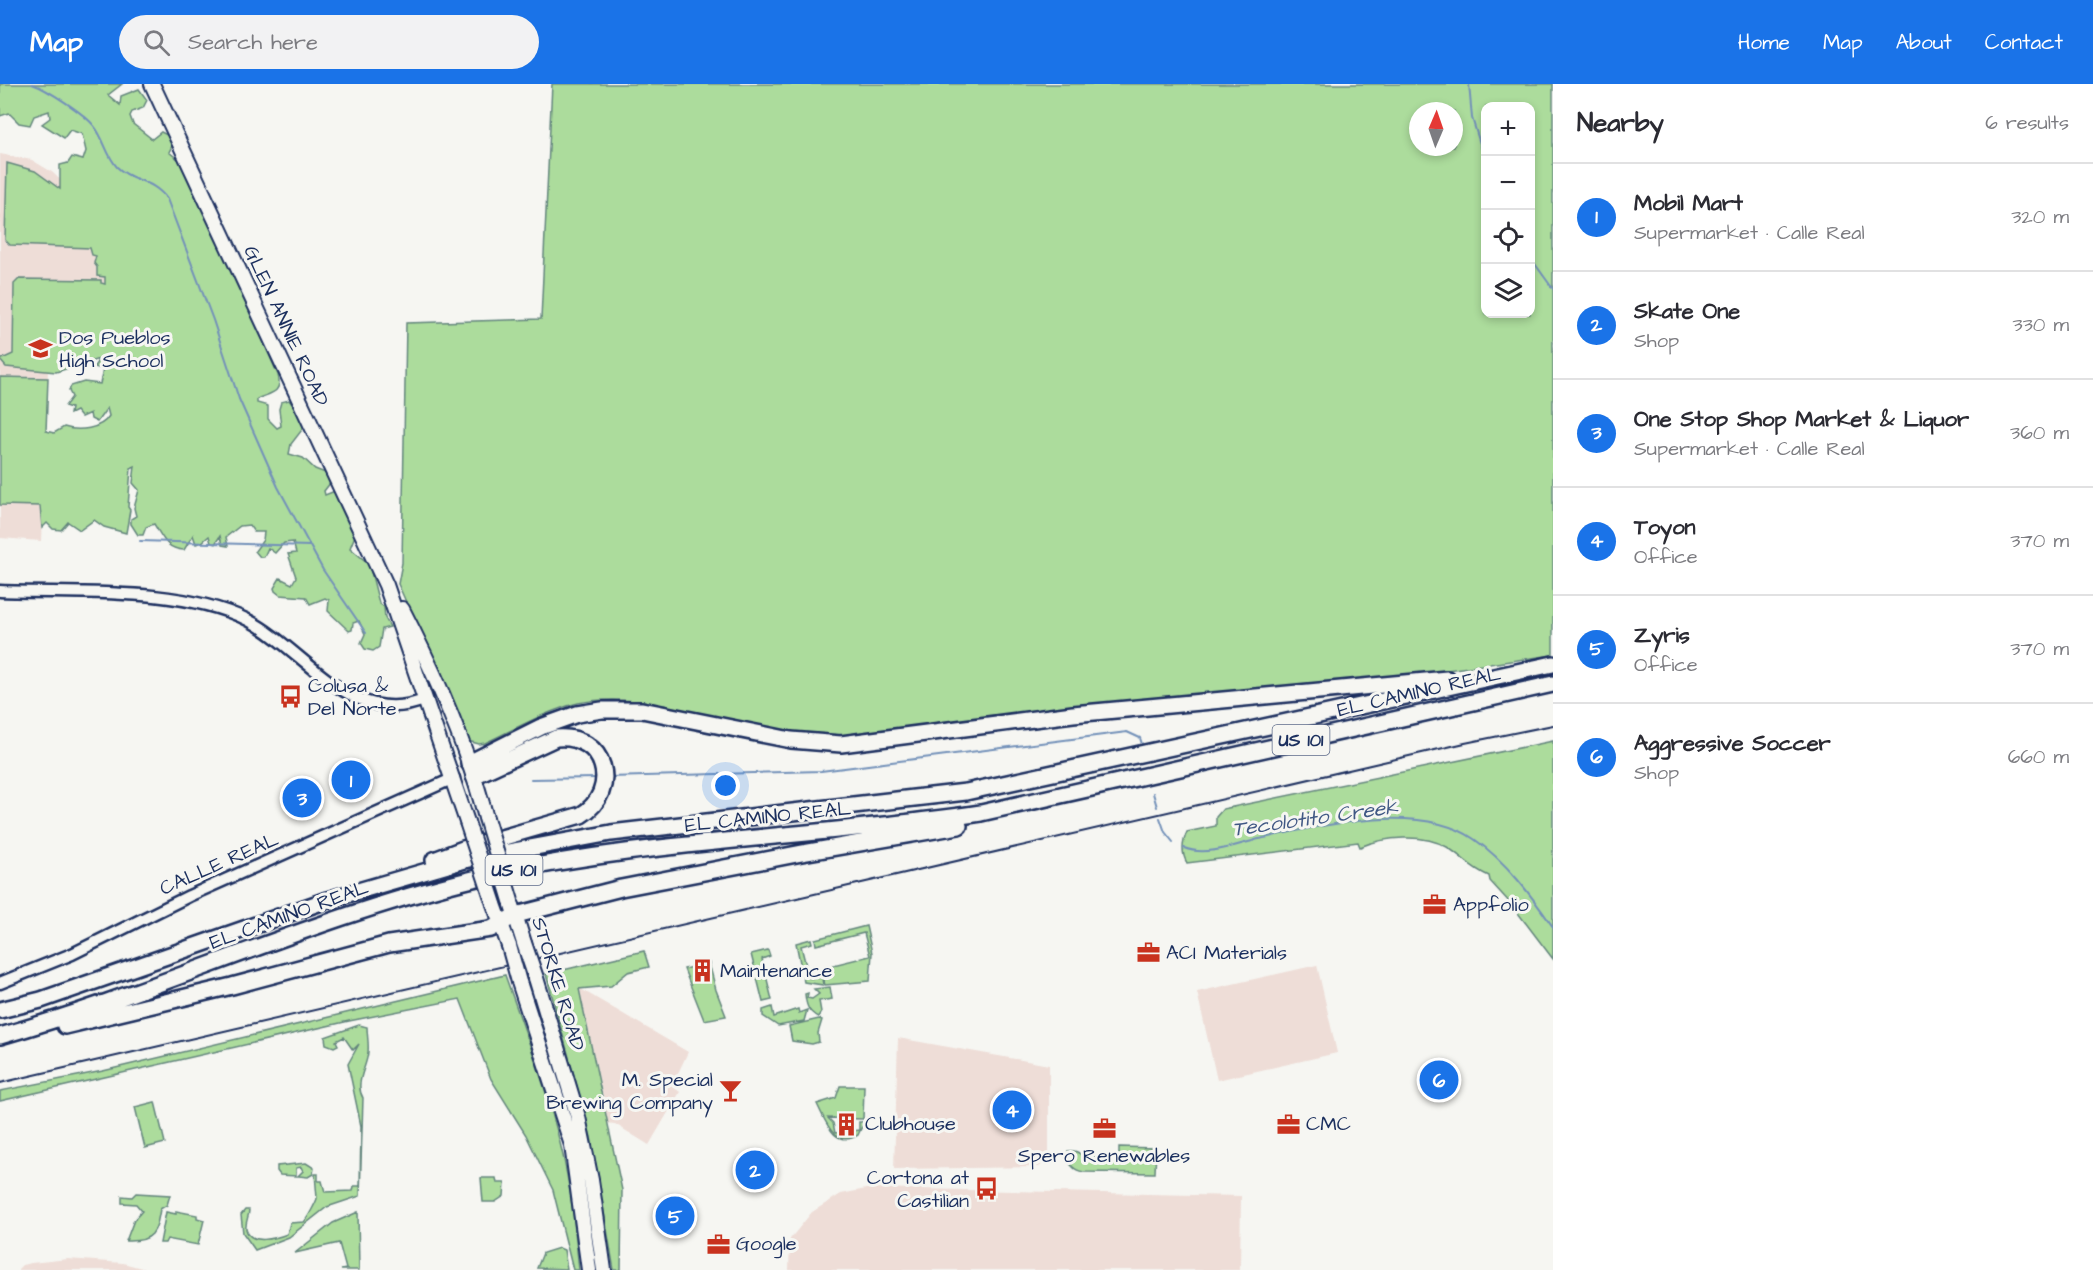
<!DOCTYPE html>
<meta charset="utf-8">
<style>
:root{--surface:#fff;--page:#f2f2f3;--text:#2b2b33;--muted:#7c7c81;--line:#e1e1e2;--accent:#1a73e8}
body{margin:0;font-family:"Architects Daughter",sans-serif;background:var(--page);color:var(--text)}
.controls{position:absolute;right:18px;top:18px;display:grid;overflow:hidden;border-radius:12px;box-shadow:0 3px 9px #0003}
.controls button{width:54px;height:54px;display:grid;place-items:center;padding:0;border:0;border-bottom:2px solid var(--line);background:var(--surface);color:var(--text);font:30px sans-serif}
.compass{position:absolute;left:1409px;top:18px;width:54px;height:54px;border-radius:50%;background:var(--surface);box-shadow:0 3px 9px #0003;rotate:2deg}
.you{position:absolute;left:726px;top:702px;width:21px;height:21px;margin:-15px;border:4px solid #fff;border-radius:50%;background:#1a73e8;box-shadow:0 0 0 9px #1a73e833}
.badge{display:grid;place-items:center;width:39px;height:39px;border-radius:50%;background:var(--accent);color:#fff;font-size:20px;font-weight:700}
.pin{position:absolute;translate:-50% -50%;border:3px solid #fff;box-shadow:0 2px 6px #0006}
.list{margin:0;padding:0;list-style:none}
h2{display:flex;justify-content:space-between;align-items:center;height:78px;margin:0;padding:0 24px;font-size:26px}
h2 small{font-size:20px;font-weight:400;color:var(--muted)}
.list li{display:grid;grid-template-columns:39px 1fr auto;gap:18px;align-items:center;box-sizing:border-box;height:108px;padding:0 24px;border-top:2px solid var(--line)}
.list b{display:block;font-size:22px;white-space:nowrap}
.list p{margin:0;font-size:20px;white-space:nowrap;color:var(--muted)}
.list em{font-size:20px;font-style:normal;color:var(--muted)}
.icon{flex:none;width:33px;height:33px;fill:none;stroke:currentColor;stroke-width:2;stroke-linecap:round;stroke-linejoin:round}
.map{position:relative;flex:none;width:1553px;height:1186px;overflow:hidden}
header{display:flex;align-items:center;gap:36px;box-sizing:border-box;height:84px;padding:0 30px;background:var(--accent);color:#fff}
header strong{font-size:28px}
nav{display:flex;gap:33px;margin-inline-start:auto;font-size:21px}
.search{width:420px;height:54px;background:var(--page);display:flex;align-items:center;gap:15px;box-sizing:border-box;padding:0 21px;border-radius:33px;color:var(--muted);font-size:22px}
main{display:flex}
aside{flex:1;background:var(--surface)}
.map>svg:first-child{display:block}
.built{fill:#eeddd7}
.green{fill:#acdc9c;stroke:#64867d;stroke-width:1.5;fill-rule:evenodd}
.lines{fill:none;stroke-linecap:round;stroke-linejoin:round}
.stream{stroke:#7391b9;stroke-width:2}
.minor-casing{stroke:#1b2f5e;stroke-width:15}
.major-casing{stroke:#1b2f5e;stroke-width:18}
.highway-casing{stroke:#1b2f5e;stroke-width:20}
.minor{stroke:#f6f6f2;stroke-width:10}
.major{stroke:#f6f6f2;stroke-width:14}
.highway{stroke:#f6f6f2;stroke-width:15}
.rail{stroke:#1b2f5e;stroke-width:2}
.major-bridge-casing{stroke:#1b2f5e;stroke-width:18;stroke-linecap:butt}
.major-bridge{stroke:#f6f6f2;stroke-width:14}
.labels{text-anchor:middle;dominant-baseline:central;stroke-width:6;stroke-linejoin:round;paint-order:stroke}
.shield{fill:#f6f6f2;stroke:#5d6b8a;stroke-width:1.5}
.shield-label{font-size:18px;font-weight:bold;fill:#1b2f5e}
.street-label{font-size:20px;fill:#1b2f5e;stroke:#f6f6f2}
.poi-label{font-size:20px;fill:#1b2f5e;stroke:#f6f6f2;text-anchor:start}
.water-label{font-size:21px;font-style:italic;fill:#405884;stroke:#f6f6f2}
</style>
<header>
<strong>Map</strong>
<div class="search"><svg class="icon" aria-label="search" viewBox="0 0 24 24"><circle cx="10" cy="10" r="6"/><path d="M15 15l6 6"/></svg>Search here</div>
<nav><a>Home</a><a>Map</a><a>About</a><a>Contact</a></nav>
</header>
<main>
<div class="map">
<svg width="1553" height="1186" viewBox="0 0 1553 1186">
<rect width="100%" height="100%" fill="#f6f6f2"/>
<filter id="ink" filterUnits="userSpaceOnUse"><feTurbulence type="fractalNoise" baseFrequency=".0167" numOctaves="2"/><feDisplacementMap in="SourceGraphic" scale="12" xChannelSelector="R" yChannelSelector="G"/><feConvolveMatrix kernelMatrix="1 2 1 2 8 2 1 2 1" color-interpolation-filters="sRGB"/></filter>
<g filter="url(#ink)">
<path class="built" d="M 0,70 L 32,76 L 52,88 L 77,112 L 106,196 L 93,255 L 48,287 L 41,457 L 0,454 Z
M 1317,881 L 1337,969 L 1217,996 L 1197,908 Z
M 579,904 L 688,968 L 672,1002 L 680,1008 L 649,1061 L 615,1040 L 604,1039 L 603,1013 Z
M 898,954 L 1049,981 L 1049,1074 L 1039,1083 L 894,1085 Z
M 871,1104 L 1241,1112 L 1240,1186 L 789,1186 L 790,1155 L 812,1128 L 841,1110 Z
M 68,1175 L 123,1179 L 149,1186 L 17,1186 L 22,1181 L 31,1179 Z"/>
<path class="green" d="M 0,0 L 122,0 L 108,11 L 120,21 L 121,12 L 139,5 L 147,16 L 143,24 L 132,28 L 130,32 L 133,40 L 152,55 L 161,48 L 169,52 L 173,60 L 169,68 L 179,76 L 210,135 L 278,291 C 283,310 269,309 257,315 L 257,319 L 268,322 L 268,335 L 277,344 L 281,342 L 279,325 L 281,318 L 289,316 L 295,324 L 298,324 L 305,342 L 291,360 L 289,370 L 303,374 L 315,385 L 328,390 L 331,398 L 324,407 L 325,411 L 335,407 L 356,449 L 350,464 L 369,480 L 379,519 L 384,523 L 385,534 L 390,543 L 382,545 L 379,563 L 373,567 L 365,565 L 361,559 L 365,550 L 359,537 L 353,539 L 352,546 L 349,547 L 328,527 L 329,516 L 325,514 L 310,520 L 306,513 L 280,511 L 275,507 L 274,504 L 280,494 L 292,500 L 296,493 L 288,470 L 296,469 L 293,458 L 284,459 L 275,469 L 268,464 L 264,473 L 260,473 L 255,467 L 263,456 L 264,448 L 254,448 L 249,441 L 240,442 L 226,453 L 228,462 L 222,461 L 220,452 L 215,460 L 211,459 L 209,452 L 202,458 L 196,460 L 193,451 L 184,466 C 166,465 163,454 154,440 L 146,443 L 143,451 L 138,451 L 131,440 L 131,435 L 136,432 L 134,424 L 139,406 L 133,399 L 135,382 L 131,384 L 128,423 L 130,426 L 126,449 L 104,443 L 94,436 L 80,446 L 68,438 L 61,446 L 53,445 L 47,439 L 42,444 L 40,422 L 0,421 L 0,293 L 48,294 L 46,347 L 54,349 L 64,343 C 79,348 101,345 109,332 L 107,324 L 97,338 L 91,335 L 90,329 L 81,333 L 76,327 L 70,330 L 71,324 L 65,322 L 72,313 L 69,307 L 71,302 L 84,298 L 100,300 L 103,285 L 94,283 L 99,275 L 56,288 L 6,283 L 0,276 L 13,270 L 14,200 L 19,195 L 101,196 L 101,199 L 105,200 L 105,193 L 97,192 L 97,183 L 94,179 L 96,172 L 92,171 L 90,164 L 10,161 L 5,156 L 7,79 L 35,87 L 60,105 L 60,81 L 68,79 L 72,73 L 83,76 L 86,67 L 82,50 L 70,46 L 64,54 L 42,40 L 50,34 L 49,27 L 34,32 L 30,41 L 19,39 L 9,29 L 0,32 Z
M 552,0 L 1553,0 L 1553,571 L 1405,592 L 868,653 C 844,653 818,655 794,652 C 724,643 650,604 578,619 C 546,627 515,645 485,659 L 479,660 L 468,657 L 398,500 L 402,479 L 406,239 L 541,235 ZM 1486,22 L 1530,22 L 1530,230 L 1486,230 ZM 1418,27 L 1454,27 L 1454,63 L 1418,63 Z
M 1553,657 L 1553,875 L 1512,821 L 1490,797 L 1489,792 C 1469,783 1463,773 1447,763 C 1423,749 1384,753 1360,763 L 1358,758 L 1187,779 C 1181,769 1182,759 1187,748 L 1216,742 L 1216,733 L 1223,725 Z
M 866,842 L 872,869 L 870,897 L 825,901 L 821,888 L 823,901 L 804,898 L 796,859 L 811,855 L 812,859 L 801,862 L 809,894 L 819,894 L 817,885 L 870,872 L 864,849 L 816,861 L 815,855 Z
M 768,866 L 770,872 L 762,875 L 772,916 L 763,918 L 751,870 Z
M 644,867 L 649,883 L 628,888 L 611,902 L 579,905 L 622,1106 L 621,1186 L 614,1186 L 591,1053 L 546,890 Z
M 709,879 L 716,906 L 726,932 L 704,936 L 684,885 Z
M 505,891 C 525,948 547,1004 561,1063 C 571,1103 575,1145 579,1186 L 573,1186 L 553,1106 L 526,1051 L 491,995 L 460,915 L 349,937 L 0,1017 L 0,1007 L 103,987 Z
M 830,903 L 832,915 L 819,917 L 821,928 L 818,933 C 808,928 806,921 805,910 L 808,909 L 807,914 L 812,915 L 819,910 L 814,905 Z
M 772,923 L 774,933 L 798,925 L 799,929 L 807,926 L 804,937 L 778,942 L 763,932 L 763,926 Z
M 819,935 L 822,936 L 818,949 L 819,958 L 812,960 L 792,957 L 789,942 Z
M 359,941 L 367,943 C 367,952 369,959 368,968 C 367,983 354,999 363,1014 L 360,1112 L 327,1123 L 289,1153 L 255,1166 L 243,1149 L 241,1131 L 245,1126 L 249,1126 C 249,1133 245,1138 246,1145 C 250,1162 277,1154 287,1150 L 290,1139 L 304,1138 C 307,1135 317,1117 317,1114 L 315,1090 L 318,1090 L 318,1097 L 322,1097 L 325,1108 L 353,1107 L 354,1102 L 360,1102 L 361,1042 L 348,980 L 359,960 L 353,966 L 344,953 L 336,957 L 338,961 L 334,963 L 326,960 L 325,953 Z
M 840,1002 L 864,1002 L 863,1035 L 828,1034 L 833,1039 L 835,1049 L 859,1046 L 859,1038 L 864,1038 L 858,1051 C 834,1065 826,1038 817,1020 L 836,1014 Z
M 155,1018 L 165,1059 L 145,1064 L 135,1023 Z
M 1119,1063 L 1156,1064 L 1155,1089 L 1084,1088 C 1073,1086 1067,1079 1068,1067 C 1077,1066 1083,1070 1086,1079 L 1095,1072 L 1115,1073 L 1119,1070 Z
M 306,1079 L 314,1084 L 313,1090 L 308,1093 L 298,1092 L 303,1087 L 301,1083 L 296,1084 L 296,1092 L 280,1091 L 277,1087 L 277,1082 Z
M 481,1094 L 496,1094 L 497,1099 L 505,1099 L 504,1112 L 495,1118 L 483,1118 Z
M 136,1109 L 170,1111 L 167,1121 L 160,1125 C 156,1148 154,1158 126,1157 L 134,1136 L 142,1127 L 136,1120 L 122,1119 L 122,1112 L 132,1113 Z
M 176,1127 L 197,1131 L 197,1134 L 204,1136 L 198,1161 L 167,1155 L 165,1159 L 160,1159 L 166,1128 L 176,1130 Z
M 358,1128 L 359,1186 L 341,1186 L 346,1185 L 339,1159 L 295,1169 L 333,1139 Z
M 559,1164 L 564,1166 L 567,1185 L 537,1184 L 543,1169 Z"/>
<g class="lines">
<path class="stream" d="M 32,0 C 47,5 85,30 94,42 C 104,54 106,71 117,83 C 133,99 152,94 167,115 L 213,236 L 239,315 L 278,403 L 323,486 L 366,549
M 1469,0 L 1472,34 L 1486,79
M 1530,173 L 1553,205
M 140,457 L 310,462
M 609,693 L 821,687 L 1127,648 L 1140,654 L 1143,663
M 531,695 L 597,694
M 1153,709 L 1157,723
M 1160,734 L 1165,748 L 1173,758
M 1184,764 C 1206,773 1236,761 1259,755 C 1319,742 1419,717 1474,755 C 1506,777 1531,811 1553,843"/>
<defs>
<path id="minor" d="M 0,507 C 77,510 179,502 248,536 C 305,565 353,647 426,615
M 0,899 L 72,870 L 189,812 L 454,694"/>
<path id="major" d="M 152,0 L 386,501 L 467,738
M 402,525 C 436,591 467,662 486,734
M 494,820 L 509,862
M 512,821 L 524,859
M 536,894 L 578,1033 L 591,1096 L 604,1186
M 519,898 L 572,1061 L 589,1186"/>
<path id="highway" d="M 469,679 L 541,643 L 577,630 L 602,626 L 642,626 L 791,656 L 841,660 L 1073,630 L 1447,595
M 434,776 L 463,765 L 581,731 C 621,707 606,649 556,654 L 474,692
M 0,926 L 41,916 L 327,816 L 465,776 L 611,749 L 966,708 L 1553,580
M 65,942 L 232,902 L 389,860 L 491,845 L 516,831 L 621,804 L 802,769 L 959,742
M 0,952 C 160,907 311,834 473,795 C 639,756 813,754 981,729 L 1553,600"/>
</defs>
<use href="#minor" class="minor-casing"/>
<use href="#major" class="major-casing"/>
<use href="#highway" class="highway-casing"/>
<use href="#minor" class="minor"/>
<use href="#major" class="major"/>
<use href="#highway" class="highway"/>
<path class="rail" d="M 0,999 L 1465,659 L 1553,641"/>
<defs>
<path id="major-bridge" d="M 486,734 L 511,817
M 467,738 L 494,820
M 524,859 L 536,894
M 509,862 L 519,898"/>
</defs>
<use href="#major-bridge" class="major-bridge-casing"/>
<use href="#major-bridge" class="major-bridge"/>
</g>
</g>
<defs>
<symbol id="school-bare" viewBox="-9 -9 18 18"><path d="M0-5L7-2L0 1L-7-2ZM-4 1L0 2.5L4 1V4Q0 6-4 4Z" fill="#c8321e" stroke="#f6f6f2" stroke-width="2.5" paint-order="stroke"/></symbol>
<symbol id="bus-bare" viewBox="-9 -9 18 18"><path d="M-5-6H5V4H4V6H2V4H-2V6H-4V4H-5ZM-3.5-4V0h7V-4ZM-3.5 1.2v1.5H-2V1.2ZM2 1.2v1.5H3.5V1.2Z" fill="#c8321e" stroke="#f6f6f2" stroke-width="2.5" paint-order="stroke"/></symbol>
<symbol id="office-bare" viewBox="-9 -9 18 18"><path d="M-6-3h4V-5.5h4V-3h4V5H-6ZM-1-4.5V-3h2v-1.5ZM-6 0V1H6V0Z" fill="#c8321e" stroke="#f6f6f2" stroke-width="2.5" paint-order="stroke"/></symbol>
<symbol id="building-bare" viewBox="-9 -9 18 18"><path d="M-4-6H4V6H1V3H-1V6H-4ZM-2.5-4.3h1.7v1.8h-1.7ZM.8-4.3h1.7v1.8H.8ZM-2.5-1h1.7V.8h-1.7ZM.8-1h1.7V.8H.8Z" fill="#c8321e" stroke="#f6f6f2" stroke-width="2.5" paint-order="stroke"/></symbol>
<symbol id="bar-bare" viewBox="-9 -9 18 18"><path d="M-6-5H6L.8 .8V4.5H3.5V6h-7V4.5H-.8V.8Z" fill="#c8321e" stroke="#f6f6f2" stroke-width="2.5" paint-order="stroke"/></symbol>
</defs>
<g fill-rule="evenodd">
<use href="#school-bare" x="24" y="248" width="33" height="33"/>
<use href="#bus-bare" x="274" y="596" width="33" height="33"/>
<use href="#office-bare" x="1418" y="804" width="33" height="33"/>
<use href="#office-bare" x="1132" y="852" width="33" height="33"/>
<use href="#building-bare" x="686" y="870" width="33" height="33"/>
<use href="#bar-bare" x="714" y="990" width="33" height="33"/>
<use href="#building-bare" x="830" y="1024" width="33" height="33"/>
<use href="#office-bare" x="1272" y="1024" width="33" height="33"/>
<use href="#office-bare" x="1088" y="1028" width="33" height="33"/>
<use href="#bus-bare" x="970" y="1088" width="33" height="33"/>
<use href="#office-bare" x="702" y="1144" width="33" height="33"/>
</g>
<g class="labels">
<g class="shield">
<rect x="1272.5" y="641" width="57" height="30" rx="4.5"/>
<rect x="485.5" y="771" width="57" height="30" rx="4.5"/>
</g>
<g class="shield-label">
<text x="1301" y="656">US 101</text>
<text x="514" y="786">US 101</text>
</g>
<g class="street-label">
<text transform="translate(286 242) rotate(65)">GLEN ANNIE ROAD</text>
<text transform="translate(1419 608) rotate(-13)">EL CAMINO REAL</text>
<text transform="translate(768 733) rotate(-6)">EL CAMINO REAL</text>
<text transform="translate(219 780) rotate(-24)">CALLE REAL</text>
<text transform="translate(289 831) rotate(-20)">EL CAMINO REAL</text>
<text transform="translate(558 900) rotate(73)">STORKE ROAD</text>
</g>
<g class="poi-label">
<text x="59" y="254">Dos Pueblos<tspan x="59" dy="23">High School</tspan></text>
<text x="308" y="602">Colusa &amp;<tspan x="308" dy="23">Del Norte</tspan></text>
<text x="1453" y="821">Appfolio</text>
<text x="1166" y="869">ACI Materials</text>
<text x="720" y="887">Maintenance</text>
<text x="713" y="996" text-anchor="end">M. Special<tspan x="713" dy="23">Brewing Company</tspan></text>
<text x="865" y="1040">Clubhouse</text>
<text x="1306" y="1040">CMC</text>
<text x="1104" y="1072" text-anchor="middle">Spero Renewables</text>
<text x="969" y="1094" text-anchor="end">Cortona at<tspan x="969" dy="23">Castilian</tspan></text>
<text x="736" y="1160">Google</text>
</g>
<g class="water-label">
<text transform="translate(1315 734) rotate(-8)">Tecolotito Creek</text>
</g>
</g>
</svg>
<div class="controls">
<button>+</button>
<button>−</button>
<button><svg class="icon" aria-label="locate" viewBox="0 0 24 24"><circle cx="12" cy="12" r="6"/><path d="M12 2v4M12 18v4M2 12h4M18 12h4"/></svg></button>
<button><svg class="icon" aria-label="layers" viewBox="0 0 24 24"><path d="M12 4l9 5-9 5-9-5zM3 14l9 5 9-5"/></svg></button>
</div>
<svg class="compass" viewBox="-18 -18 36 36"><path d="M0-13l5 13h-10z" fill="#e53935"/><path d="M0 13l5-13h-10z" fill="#7c7c81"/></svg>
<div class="you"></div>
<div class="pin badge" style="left:351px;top:696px">1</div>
<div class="pin badge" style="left:755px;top:1086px">2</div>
<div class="pin badge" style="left:302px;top:714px">3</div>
<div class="pin badge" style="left:1012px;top:1026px">4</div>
<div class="pin badge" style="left:675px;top:1132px">5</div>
<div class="pin badge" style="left:1439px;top:996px">6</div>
</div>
<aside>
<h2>Nearby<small>6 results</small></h2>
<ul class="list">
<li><span class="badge">1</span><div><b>Mobil Mart</b><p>Supermarket · Calle Real</p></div><em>320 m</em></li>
<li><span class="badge">2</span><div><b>Skate One</b><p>Shop</p></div><em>330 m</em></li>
<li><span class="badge">3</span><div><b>One Stop Shop Market &amp; Liquor</b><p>Supermarket · Calle Real</p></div><em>360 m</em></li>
<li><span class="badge">4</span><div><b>Toyon</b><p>Office</p></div><em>370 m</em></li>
<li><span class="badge">5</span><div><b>Zyris</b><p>Office</p></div><em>370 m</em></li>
<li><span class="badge">6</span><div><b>Aggressive Soccer</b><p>Shop</p></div><em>660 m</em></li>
</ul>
</aside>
</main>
